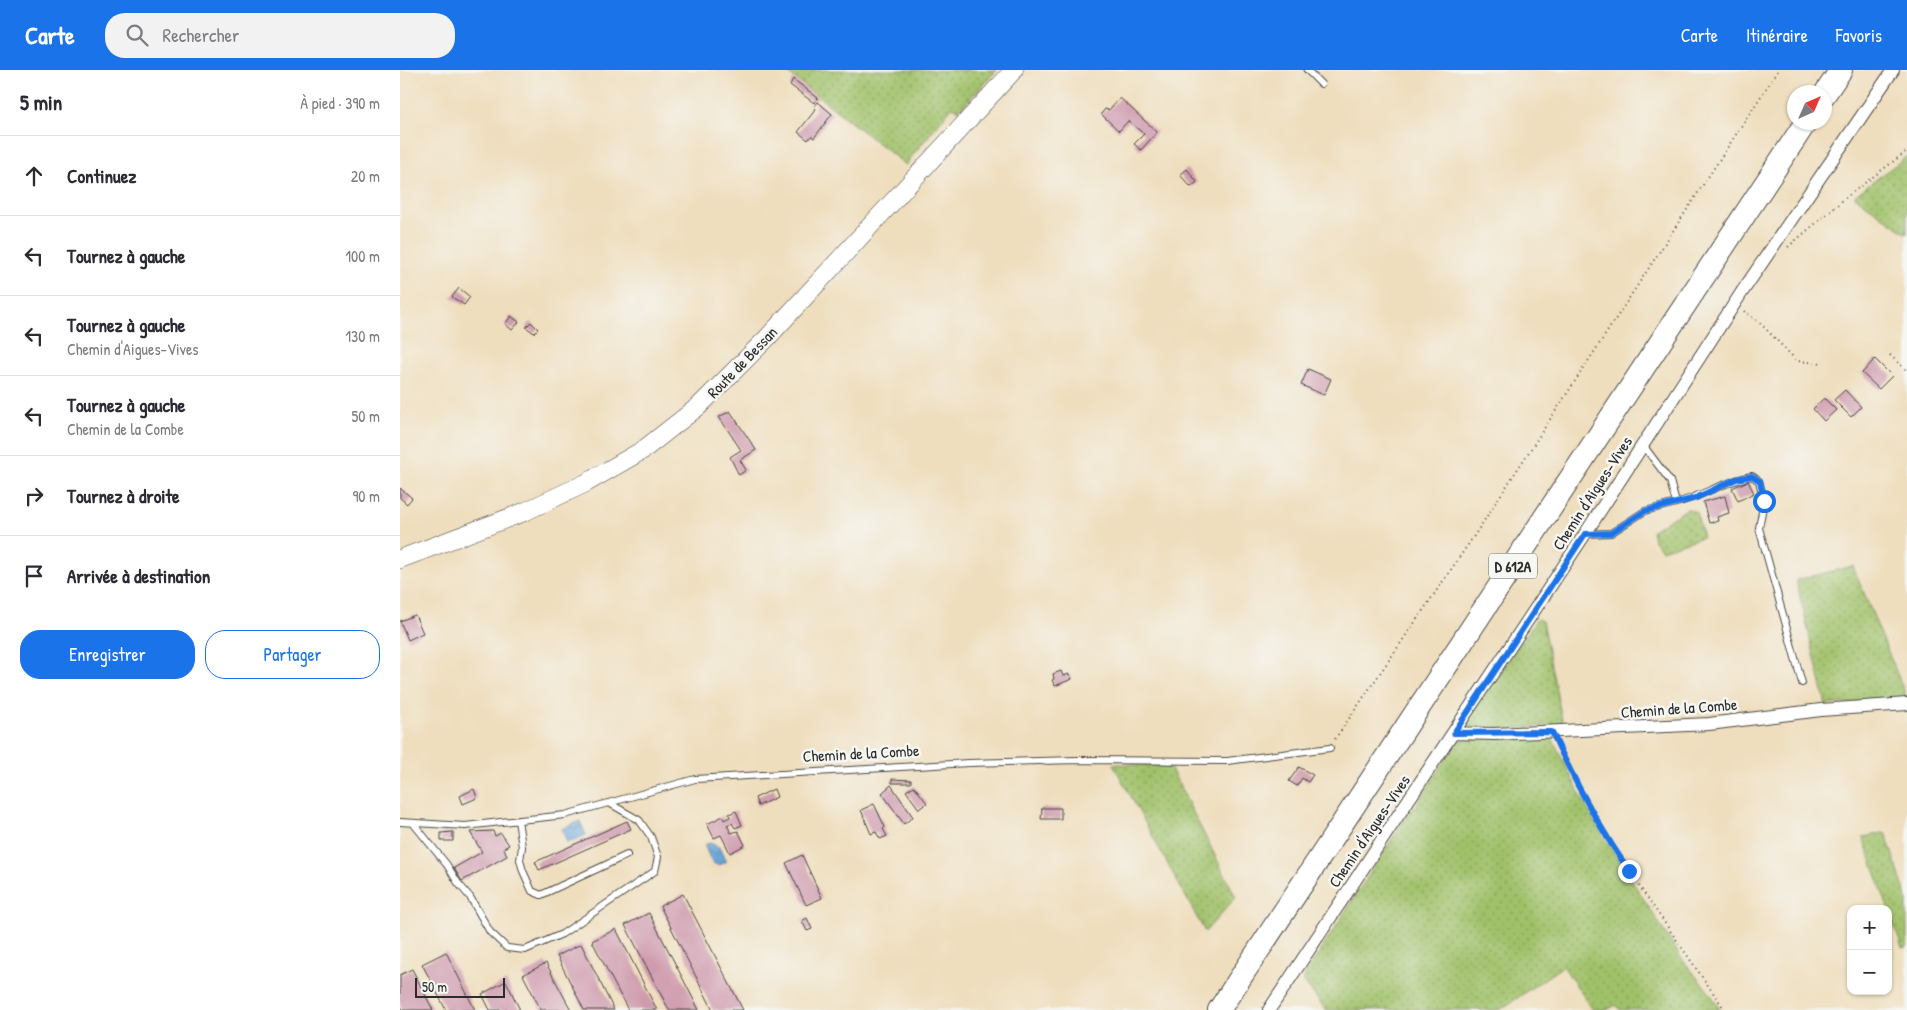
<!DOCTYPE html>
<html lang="fr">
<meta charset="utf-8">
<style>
:root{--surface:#fff;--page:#f2f2f3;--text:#2b2b33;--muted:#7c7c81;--line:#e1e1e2;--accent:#1a73e8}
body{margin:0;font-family:"Patrick Hand",sans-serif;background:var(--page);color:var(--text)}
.controls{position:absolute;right:15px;bottom:15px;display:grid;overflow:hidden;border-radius:10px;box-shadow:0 1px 4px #0004}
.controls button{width:45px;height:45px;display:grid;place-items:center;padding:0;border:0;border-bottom:1px solid var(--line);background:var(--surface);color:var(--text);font:25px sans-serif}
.compass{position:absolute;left:1387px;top:15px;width:45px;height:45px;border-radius:50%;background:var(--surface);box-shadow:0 1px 4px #0004;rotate:45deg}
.scale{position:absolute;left:15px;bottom:12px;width:90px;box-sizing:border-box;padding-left:5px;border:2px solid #2b2b2b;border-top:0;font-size:14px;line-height:18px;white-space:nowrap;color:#2b2b2b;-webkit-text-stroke:4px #f6f6f2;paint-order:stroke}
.stop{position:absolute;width:15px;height:15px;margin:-11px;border:4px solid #1a73e8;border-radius:50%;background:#fff}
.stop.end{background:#1a73e8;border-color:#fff;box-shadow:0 1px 5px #0008}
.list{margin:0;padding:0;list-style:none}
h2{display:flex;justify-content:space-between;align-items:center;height:65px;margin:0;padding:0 20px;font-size:21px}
h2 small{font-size:16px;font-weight:400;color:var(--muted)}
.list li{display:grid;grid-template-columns:32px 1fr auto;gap:15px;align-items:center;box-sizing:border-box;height:80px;padding:0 20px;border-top:1px solid var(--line)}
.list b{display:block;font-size:19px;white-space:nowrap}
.list p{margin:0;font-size:16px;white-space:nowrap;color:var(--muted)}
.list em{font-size:16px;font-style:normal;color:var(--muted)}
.actions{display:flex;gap:10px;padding:15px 20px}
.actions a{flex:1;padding:11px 0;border:1px solid var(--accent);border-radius:20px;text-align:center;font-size:18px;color:var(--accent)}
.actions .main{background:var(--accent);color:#fff}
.icon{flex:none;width:28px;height:28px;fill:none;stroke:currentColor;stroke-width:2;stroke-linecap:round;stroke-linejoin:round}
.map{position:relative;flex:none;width:1507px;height:940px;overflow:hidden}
header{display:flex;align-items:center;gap:30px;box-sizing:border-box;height:70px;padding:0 25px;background:var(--accent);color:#fff}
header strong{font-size:24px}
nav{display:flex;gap:28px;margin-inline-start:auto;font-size:18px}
.search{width:350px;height:45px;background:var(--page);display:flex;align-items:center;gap:12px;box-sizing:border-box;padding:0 18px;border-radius:20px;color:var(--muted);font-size:19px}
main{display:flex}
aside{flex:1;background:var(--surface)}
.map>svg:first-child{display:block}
.grass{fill:url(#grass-dots);stroke:#66764a}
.water{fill:url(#water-waves);stroke:#4a6882}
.building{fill:#cf9bae}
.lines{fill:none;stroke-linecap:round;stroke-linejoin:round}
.lane-casing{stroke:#484641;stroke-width:8}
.street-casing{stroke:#484641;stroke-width:14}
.secondary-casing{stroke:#484641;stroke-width:19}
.highway-casing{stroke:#484641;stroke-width:24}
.path{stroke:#484641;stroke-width:2;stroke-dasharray:1 4;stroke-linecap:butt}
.lane{stroke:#fff;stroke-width:6}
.street{stroke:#fff;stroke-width:12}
.secondary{stroke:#fff;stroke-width:18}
.highway{stroke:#fff;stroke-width:22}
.route{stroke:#1a73e8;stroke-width:6}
.labels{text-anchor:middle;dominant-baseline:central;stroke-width:5;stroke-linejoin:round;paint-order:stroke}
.shield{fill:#f6f6f2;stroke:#686867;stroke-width:1}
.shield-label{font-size:15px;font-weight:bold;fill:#2b2b2b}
.street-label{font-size:16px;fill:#2b2b2b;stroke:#f6f6f2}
</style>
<header>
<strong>Carte</strong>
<div class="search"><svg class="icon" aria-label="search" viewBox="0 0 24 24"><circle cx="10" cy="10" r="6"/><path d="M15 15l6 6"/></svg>Rechercher</div>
<nav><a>Carte</a><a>Itinéraire</a><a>Favoris</a></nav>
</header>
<main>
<aside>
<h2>5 min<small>À pied · 390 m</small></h2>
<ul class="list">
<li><svg class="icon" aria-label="ahead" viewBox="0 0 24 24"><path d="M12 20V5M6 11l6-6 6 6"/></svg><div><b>Continuez</b></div><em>20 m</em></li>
<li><svg class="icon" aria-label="left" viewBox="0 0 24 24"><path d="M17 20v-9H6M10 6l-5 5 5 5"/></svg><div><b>Tournez à gauche</b></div><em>100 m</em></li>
<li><svg class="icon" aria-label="left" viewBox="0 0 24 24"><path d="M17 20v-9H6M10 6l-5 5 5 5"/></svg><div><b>Tournez à gauche</b><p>Chemin d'Aigues-Vives</p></div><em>130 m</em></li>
<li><svg class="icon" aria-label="left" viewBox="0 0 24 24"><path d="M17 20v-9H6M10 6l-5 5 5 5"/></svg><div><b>Tournez à gauche</b><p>Chemin de la Combe</p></div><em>50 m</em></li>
<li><svg class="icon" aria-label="right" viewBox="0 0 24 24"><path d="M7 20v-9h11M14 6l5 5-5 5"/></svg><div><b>Tournez à droite</b></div><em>90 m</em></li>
<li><svg class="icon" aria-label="arrive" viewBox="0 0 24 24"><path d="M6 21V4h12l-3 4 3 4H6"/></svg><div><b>Arrivée à destination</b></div></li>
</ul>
<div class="actions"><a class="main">Enregistrer</a><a>Partager</a></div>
</aside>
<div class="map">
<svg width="1507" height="940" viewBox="0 0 1507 940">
<defs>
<pattern id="grass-dots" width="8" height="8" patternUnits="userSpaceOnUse" patternTransform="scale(1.25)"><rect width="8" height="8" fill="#a0c169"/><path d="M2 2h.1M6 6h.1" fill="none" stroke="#839d57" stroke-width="1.8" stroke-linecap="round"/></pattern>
<pattern id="water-waves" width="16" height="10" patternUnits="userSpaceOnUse" patternTransform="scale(1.25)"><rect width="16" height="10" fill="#68a4d8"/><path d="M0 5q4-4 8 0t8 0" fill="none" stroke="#5686af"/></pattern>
</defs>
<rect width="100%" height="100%" fill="#f6f6f2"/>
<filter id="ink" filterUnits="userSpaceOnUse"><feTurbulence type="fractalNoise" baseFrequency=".02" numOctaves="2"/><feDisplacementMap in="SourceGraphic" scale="10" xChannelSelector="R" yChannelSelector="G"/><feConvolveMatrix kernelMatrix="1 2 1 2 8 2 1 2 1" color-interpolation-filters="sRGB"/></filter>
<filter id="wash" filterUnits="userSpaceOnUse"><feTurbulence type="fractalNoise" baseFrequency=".0096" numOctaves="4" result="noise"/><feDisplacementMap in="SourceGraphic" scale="20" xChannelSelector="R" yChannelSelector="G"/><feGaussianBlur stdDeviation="1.12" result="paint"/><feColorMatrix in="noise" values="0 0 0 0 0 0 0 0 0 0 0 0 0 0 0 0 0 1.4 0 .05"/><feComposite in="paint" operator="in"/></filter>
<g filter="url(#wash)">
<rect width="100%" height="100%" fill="#efdebd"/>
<path class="grass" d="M 384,0 L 597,0 L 559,40 L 552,37 L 513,85 L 506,95 Z
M 1507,86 L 1507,164 L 1454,126 Z
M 1287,439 L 1296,442 L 1303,467 L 1262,480 L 1254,471 L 1252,460 Z
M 1453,496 L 1507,628 L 1507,629 L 1426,635 L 1396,510 Z
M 1137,549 L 1142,551 L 1163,654 L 1089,661 L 1075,659 L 1068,655 L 1068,649 Z
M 1140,664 L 1152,668 L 1192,748 L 1280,886 L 1312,926 L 1320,940 L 1220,940 L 1216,935 L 1207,940 L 1193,940 L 1163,896 L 1100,940 L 926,940 L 903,911 L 906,903 L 1008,744 L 1016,736 L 1057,670 Z
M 713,694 L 769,695 L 836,827 L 805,862 Z
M 1483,763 L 1486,764 L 1507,828 L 1507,877 L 1502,878 L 1463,767 Z"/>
<path class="water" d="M 180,751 L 186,765 L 167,773 L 162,759 Z
M 310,773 L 319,777 L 326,792 L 318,795 L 312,793 L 304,775 Z"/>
<g id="blocks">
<path class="building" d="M 393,9 L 418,28 L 414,33 L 390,15 Z
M 720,28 L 757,62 L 741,80 L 734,74 L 744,64 L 728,51 L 719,61 L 701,44 L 705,39 L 709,40 Z
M 418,32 L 432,44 L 414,68 L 411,66 L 408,70 L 398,62 L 416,39 L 414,37 Z
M 787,99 L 797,112 L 791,117 L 780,105 Z
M 59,218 L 70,227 L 64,235 L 52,227 Z
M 111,246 L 119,252 L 112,260 L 105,254 Z
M 131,252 L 138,259 L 134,263 L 126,257 Z
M 1475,289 L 1492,306 L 1479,319 L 1462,303 Z
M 908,299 L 931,309 L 924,325 L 901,315 Z
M 1445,320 L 1461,337 L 1451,347 L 1434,330 Z
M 1424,328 L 1436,340 L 1424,351 L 1413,339 Z
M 330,341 L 356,380 L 340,390 L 346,400 L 339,405 L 330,387 L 341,380 L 319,347 Z
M 1348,411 L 1354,423 L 1338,431 L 1332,418 Z
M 0,418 L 12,428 L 7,434 L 0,428 Z
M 1325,426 L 1329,443 L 1317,447 L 1318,451 L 1309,453 L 1303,432 Z
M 15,545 L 23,563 L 8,570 L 0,551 Z
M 661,601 L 663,606 L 669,604 L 672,609 L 655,616 L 652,610 L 654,609 L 653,604 Z
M 899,697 L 913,705 L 908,712 L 902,708 L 897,716 L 889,711 Z
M 492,709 L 511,710 L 511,713 L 492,713 Z
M 491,715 L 513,747 L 504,754 L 482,723 Z
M 514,716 L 527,733 L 519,739 L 506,721 Z
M 74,719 L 77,728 L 63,734 L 60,726 Z
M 374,719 L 377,727 L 358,736 L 355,728 Z
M 474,734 L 485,757 L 483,759 L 487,766 L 480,769 L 476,762 L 471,764 L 461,740 Z
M 642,738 L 661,738 L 661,749 L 641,749 Z
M 336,741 L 342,755 L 335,758 L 332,753 L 327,755 L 331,763 L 338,761 L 345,775 L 330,783 L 321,765 L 314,768 L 307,754 L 323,746 L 324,750 L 330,747 L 329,744 Z
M 227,751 L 231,759 L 139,800 L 135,792 Z
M 93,761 L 95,766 L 101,763 L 109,775 L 104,778 L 107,786 L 62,811 L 54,798 L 82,782 L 70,762 Z
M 53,762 L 53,771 L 41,771 L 41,763 Z
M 402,785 L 422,828 L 406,835 L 386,793 Z
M 283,824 L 343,940 L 313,940 L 260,836 Z
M 249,843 L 299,940 L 269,940 L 225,855 Z
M 407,848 L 412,859 L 407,861 L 402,851 Z
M 216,859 L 257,940 L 228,940 L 192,871 Z
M 181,874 L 214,940 L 184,940 L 157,886 Z
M 46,882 L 75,940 L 46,940 L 22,894 Z
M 146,893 L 171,940 L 141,940 L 123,905 Z
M 12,899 L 33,940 L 2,940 L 0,935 L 0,905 Z
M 106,911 L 120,940 L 90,940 L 82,924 Z"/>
</g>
</g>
<g filter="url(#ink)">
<use href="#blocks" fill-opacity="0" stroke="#484641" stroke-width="1"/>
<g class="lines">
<defs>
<path id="lane" d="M 907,0 L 921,14
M 1243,375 L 1270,411 L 1276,433 C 1302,426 1325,411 1352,406 L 1359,411 L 1364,431 L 1359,458 L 1402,613
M 1185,464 L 1211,463 L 1245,441 L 1276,433
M 118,750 L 122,777 L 120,790 L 123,801 L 132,821 L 141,825 L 227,785
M 0,752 L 65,756 L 165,745 L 295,709 L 569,693 L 678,690 L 827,691 L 930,678
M 13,753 L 47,795 L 58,813 L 70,827 L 90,862 L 107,878 L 125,880 L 162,864 L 255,801 L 258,787 L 251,767 L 239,750 L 209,733"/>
<path id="street" d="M 1053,663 L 1094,664 L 1309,654 L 1421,640 L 1507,634
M 869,940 L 1185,464 L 1342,222 L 1493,0"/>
<path id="secondary" d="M 0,489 L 124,442 L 186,413 L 243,380 L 299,336 L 367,268 L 614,0"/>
<path id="highway" d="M 1424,25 L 1441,0
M 819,940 L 1406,52"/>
</defs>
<use href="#lane" class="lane-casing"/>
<use href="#street" class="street-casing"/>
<use href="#secondary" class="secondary-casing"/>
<use href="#highway" class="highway-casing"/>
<path class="path" d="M 1388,177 L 1449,125 L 1507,81
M 1344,241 L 1361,254 L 1397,291 L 1422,293
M 1490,285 L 1507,301
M 935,669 L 1074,466 L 1378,0
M 1157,673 L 1206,768 L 1325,940"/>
<use href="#lane" class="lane"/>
<use href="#street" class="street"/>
<use href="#secondary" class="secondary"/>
<use href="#highway" class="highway"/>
</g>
</g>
<g class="lines" filter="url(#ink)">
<path class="route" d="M 1229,801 C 1199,757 1174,711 1152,662 L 1054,663 L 1185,464 L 1211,463 L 1245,441 L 1296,428 L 1336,409 L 1352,406 L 1360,411 L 1364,431"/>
</g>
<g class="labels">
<rect class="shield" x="1089" y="483.5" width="48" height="25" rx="4"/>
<g class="shield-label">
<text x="1113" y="496">D 612A</text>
</g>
<g class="street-label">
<text transform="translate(342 292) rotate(-46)">Route de Bessan</text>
<text transform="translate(1192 423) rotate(-57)">Chemin d'Aigues-Vives</text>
<text transform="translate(1279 638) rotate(-4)">Chemin de la Combe</text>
<text transform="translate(461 683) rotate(-3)">Chemin de la Combe</text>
<text transform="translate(969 761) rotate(-56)">Chemin d'Aigues-Vives</text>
</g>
</g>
</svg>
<div class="controls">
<button>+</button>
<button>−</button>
</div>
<svg class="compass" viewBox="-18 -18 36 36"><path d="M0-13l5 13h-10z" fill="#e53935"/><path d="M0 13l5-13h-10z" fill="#7c7c81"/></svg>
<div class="scale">50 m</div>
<div class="stop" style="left:1364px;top:431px"></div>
<div class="stop end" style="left:1229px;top:801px"></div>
</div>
</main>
